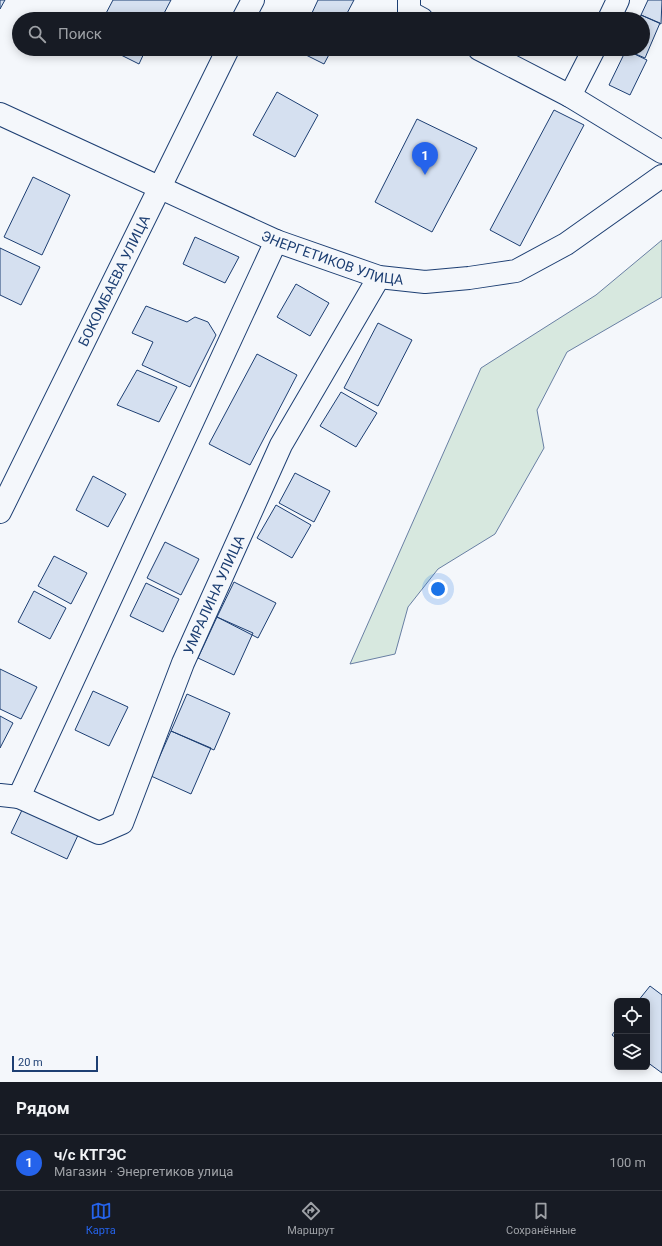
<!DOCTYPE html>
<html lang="ru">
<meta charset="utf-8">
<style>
:root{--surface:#171b24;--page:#20242c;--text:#f1f3f6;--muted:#9ea1a6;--line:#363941;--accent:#2563eb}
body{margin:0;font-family:Roboto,sans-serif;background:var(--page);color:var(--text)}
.controls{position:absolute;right:12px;bottom:12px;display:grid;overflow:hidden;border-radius:6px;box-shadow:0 2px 10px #0003}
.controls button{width:36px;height:36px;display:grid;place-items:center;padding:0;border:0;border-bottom:1px solid var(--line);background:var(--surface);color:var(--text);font:20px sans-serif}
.scale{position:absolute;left:12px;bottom:10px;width:86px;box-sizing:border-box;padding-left:4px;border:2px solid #1d3f73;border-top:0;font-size:11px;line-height:14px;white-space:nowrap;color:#1d3f73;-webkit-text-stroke:3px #f4f7fb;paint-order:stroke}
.you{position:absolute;left:438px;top:589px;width:14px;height:14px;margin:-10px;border:3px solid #fff;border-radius:50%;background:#1a73e8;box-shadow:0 0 0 6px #1a73e833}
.badge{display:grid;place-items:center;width:26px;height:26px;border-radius:50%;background:var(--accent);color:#fff;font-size:13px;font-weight:700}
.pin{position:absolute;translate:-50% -33px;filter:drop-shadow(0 1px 2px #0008)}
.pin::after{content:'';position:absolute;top:21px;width:14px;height:12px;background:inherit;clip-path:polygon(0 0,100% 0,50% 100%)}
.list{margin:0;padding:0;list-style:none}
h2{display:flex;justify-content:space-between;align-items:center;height:52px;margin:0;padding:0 16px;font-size:17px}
h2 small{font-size:13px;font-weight:400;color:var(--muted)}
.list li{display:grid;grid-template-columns:26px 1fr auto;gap:12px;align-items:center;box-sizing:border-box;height:56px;padding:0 16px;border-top:1px solid var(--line)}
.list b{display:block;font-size:15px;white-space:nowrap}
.list p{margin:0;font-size:13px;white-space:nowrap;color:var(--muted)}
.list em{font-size:13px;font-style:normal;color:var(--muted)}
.icon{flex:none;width:22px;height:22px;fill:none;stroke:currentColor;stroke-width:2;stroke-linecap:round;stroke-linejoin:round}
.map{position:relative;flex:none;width:662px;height:1082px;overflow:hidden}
.search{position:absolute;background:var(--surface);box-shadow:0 2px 10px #0003;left:12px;right:12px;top:12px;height:44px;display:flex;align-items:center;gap:10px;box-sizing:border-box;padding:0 14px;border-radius:22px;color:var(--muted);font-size:15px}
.sheet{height:108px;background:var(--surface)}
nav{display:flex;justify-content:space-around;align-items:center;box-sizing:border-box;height:56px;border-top:1px solid var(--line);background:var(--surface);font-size:11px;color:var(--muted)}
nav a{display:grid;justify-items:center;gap:2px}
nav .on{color:var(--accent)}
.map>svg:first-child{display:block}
.green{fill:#d7e8df;stroke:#687fa3}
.building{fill:#d5e0f0;stroke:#1d3f73}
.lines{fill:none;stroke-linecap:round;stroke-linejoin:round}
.minor-casing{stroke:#1d3f73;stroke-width:24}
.minor{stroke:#f4f7fb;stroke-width:22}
.labels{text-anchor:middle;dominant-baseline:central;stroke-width:3;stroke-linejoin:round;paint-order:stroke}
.street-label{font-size:14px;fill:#1d3f73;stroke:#f4f7fb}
</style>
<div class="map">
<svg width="662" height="1082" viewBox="0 0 662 1082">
<rect width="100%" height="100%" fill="#f4f7fb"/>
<path class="green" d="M 662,240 L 662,297 L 567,352 L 537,410 L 544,448 L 495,534 L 438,569 L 408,607 L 395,654 L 350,664 L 481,368 L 596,295 Z"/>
<path class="building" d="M 0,0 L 5,0 L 0,9 Z
M 113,0 L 171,0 L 161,19 L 103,19 Z
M 318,0 L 354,0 L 344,19 L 319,19 L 311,15 Z
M 648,0 L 662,0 L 661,24 L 641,15 Z
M 641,15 L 660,23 L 645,58 L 626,50 L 643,49 L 643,19 L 639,19 Z
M 109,49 L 146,49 L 139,64 Z
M 294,49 L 332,49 L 324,64 Z
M 626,50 L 647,60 L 630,95 L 609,85 Z
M 277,92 L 318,115 L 295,157 L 253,135 Z
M 554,110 L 584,125 L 520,246 L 490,230 Z
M 417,119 L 477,148 L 432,232 L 375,202 Z
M 33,177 L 70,195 L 42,255 L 4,237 Z
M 195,237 L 239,257 L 225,283 L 183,264 Z
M 0,248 L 40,267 L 21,305 L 0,295 Z
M 296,284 L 329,303 L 310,336 L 277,317 Z
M 146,306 L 187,322 L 195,317 L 208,322 L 216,335 L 190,387 L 142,365 L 153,342 L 132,333 Z
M 378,323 L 412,340 L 378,406 L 344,388 Z
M 257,354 L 297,375 L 250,465 L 209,444 Z
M 137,370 L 177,387 L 159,422 L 117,405 Z
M 341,392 L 377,413 L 356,447 L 320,426 Z
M 295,473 L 330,491 L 314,522 L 279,503 Z
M 93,476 L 126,494 L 108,527 L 76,510 Z
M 276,505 L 311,525 L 292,558 L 257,538 Z
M 165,542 L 199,559 L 181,595 L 147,578 Z
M 54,556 L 87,573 L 71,604 L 38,586 Z
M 234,582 L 276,603 L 258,638 L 217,617 Z
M 146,583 L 179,599 L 163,632 L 130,616 Z
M 34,591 L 66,608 L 50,639 L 18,622 Z
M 217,617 L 253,633 L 234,675 L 198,658 Z
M 0,669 L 37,687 L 21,719 L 0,709 Z
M 93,691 L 128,707 L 109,746 L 75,730 Z
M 187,694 L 230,713 L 214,750 L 171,731 Z
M 0,716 L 13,723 L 0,748 Z
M 171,731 L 211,748 L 191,794 L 151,776 Z
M 23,808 L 79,833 L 67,859 L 11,833 Z
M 650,986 L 662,995 L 662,1073 L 647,1062 L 647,1001 L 638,1001 Z
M 617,1028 L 617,1039 L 612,1035 Z"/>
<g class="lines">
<defs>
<g id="minor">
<path d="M 409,0 L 409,12 L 422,19"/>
<path d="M 243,19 L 253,0"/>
<path d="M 609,19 L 618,0"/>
<path d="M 479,49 L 570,96 L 662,152"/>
<path d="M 570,96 L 594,49"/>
<path id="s1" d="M 0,114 L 276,241 L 379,277 L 425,282 L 469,278 L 516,271 L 566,244 L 662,176"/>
<path id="s2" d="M 0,512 L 228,49"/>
<path d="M 0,795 L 19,797 L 276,241"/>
<path id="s3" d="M 19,797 L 99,833 L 122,823 L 183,663 L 281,445 L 379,277"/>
</g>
</defs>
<use href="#minor" class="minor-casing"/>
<use href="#minor" class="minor"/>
</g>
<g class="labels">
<g class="street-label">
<text stroke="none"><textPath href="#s1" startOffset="363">ЭНЕРГЕТИКОВ УЛИЦА</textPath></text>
<text stroke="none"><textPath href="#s2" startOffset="258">БОКОМБАЕВА УЛИЦА</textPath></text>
<text stroke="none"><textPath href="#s3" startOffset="359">УМРАЛИНА УЛИЦА</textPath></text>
</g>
</g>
</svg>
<div class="controls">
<button><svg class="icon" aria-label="locate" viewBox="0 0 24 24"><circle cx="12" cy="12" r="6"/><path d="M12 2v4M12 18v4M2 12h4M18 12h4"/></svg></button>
<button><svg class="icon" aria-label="layers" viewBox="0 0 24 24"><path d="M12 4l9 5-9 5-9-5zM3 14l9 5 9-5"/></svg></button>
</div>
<div class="scale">20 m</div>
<div class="you"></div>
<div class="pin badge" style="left:425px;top:175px">1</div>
<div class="search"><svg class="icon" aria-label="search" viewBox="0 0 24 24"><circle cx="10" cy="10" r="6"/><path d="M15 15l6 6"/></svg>Поиск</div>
</div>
<section class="sheet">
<h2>Рядом<small></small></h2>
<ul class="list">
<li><span class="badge">1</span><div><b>ч/с КТГЭС</b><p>Магазин · Энергетиков улица</p></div><em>100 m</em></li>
</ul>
</section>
<nav>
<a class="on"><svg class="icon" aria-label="map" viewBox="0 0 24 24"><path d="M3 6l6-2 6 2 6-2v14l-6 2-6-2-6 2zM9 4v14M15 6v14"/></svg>Карта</a>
<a><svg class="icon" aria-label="directions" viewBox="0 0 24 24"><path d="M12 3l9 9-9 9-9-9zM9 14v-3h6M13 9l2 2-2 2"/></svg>Маршрут</a>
<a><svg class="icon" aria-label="saved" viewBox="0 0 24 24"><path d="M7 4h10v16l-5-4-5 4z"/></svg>Сохранённые</a>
</nav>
